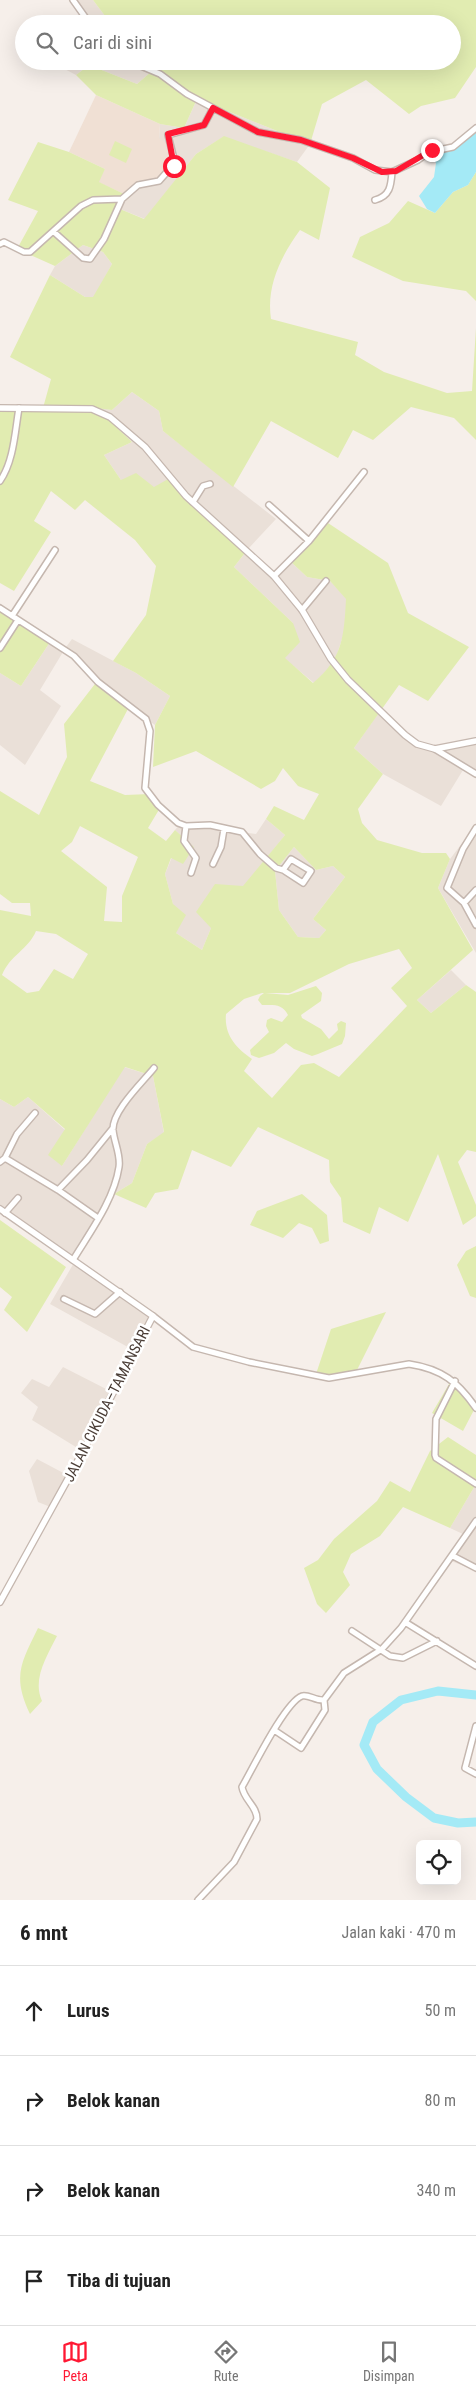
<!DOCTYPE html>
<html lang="id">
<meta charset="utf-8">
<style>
:root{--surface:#fff;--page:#f2f2f2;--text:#222;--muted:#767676;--line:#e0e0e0;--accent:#ff1833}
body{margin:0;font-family:"Roboto Condensed",sans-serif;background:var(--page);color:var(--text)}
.controls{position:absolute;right:15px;bottom:15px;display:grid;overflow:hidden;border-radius:8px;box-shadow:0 5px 20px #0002}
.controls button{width:45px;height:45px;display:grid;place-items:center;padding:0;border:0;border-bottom:1px solid var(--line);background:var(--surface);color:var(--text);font:25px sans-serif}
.stop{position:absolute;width:15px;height:15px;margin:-11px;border:4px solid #ff1833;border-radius:50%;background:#fff}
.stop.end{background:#ff1833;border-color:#fff;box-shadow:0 1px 5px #0008}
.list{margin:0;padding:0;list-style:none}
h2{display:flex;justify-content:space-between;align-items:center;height:65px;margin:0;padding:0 20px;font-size:21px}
h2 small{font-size:16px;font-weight:400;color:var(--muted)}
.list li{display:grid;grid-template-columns:32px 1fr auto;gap:15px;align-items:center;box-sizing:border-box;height:90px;padding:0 20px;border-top:1px solid var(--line)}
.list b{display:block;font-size:19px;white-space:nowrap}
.list em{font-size:16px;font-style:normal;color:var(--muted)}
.icon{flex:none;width:28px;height:28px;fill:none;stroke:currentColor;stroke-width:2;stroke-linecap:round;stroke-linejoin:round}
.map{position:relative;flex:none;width:476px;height:1900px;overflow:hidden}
.search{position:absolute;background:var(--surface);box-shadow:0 5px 20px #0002;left:15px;right:15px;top:15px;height:55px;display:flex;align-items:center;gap:12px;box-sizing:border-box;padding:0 18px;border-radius:28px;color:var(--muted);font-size:19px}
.sheet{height:425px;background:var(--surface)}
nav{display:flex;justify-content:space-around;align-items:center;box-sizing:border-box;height:70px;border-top:1px solid var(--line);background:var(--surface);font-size:14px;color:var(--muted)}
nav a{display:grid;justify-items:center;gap:2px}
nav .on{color:var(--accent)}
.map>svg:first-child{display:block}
.residential{fill:#eae0d8}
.education{fill:#f0e0d4}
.green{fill:#e1ecb1;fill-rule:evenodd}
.water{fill:#a4eaf6}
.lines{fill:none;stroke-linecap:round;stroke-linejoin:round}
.river{stroke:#a4eaf6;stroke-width:9}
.minor-casing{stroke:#c5b7af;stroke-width:8}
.tertiary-casing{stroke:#c5b7af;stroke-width:8}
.minor{stroke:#fff;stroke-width:5}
.tertiary{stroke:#fff;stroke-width:5.5}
.route{stroke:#ff1833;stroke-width:6}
.labels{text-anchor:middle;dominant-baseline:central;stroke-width:5;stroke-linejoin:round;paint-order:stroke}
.street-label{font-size:15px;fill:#4b3e37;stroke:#fff}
</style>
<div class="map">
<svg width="476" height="1900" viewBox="0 0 476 1900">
<rect width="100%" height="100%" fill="#f6efea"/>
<path class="residential" d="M 70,0 L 93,0 L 111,24 L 79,24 L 84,17 Z
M 54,61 L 153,61 L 159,65 L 137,84 L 89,65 L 76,75 L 53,63 Z
M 197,99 L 310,144 L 297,162 L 223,137 L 196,154 L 145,219 L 120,209 L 126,195 L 139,180 L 156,180 L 160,124 L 184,128 Z
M 83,245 L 103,252 L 112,264 L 94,297 L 85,297 L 50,275 L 55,266 Z
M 132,392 L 159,411 L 163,431 L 276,519 L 248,549 L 276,575 L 290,561 L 307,577 L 330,581 L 348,600 L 344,633 L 334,663 L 314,683 L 284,658 L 293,623 L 234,567 L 248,549 L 154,487 L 121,480 L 104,455 L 132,442 L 95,407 L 112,410 Z
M 72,639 L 136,673 L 170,696 L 155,725 L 111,694 L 87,667 L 63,652 L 40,690 L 61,706 L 25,765 L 0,745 L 0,673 L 21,686 L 50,642 L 63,651 Z
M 380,711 L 417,744 L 438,748 L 476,741 L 476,776 L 463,770 L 441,806 L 383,774 L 354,748 Z
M 266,819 L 285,835 L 211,928 L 202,950 L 176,933 L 173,904 L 165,874 L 172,857 L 193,847 L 175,830 L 180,824 L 256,834 Z
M 476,825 L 476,953 L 438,888 L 450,859 Z
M 294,847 L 316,870 L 333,866 L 345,877 L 313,919 L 326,930 L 319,938 L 298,937 L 279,910 L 275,871 Z
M 451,970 L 466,985 L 431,1013 L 417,1000 Z
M 124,1067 L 153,1076 L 164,1133 L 147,1144 L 132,1183 L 114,1194 L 76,1261 L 152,1315 L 135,1351 L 50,1304 L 75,1261 L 0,1209 L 0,1099 L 14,1107 L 28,1097 L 65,1130 L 62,1166 Z
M 63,1367 L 112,1392 L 84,1452 L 32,1420 L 38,1407 L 21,1393 L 32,1379 L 49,1387 Z
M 37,1459 L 71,1477 L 53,1508 L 38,1502 L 29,1471 Z
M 476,1484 L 476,1566 L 474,1570 L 451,1561 L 465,1535 L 450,1528 Z"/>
<path class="education" d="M 96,95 L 160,124 L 159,138 L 167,144 L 168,163 L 156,180 L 139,180 L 126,195 L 98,182 L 105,169 L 69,152 Z"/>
<path class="green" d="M 93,0 L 476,0 L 476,67 L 455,98 L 421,106 L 409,114 L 366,80 L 322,104 L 310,144 L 197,99 L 184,128 L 160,124 L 96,95 L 76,75 L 89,65 L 137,84 L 159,65 L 153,61 L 452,61 L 452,24 L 111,24 Z
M 224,136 L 297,162 L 330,188 L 319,240 L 300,230 C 281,256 266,286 271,319 L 358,342 L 355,355 L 384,372 L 447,393 L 472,391 L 476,328 L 476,440 L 454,418 L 411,407 L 373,440 L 353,430 L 338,458 L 271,421 L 233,487 L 163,431 L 159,411 L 132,392 L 112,410 L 96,408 L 132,442 L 104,455 L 121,480 L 136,473 L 154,487 L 170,478 L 248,549 L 234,567 L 293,623 L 300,642 L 285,658 L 313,683 C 343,658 344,636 346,599 L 330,581 L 307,577 L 290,561 L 325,521 L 388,563 L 408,613 L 469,647 L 428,701 L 399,685 L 354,748 L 383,774 L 358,809 L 362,823 L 377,840 L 422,853 L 446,853 L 450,859 L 438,888 L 473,950 L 417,1000 L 431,1013 L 466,985 L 476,992 L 476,1152 L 467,1150 L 458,1162 L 476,1205 L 476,1216 L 463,1225 L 438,1154 L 408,1222 L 379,1207 L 370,1234 L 343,1222 L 341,1198 L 330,1182 L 329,1160 L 258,1127 L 231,1167 L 192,1150 L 178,1189 L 155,1193 L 146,1208 L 114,1194 L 132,1183 L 147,1144 L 164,1132 L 153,1076 L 125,1067 L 62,1166 L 48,1155 L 65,1129 L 28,1097 L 14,1107 L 0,1099 L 0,910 L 31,916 L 30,903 L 12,903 L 0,894 L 0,791 L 39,815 L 67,757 L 64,724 L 98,680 L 129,707 L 90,781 L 125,795 L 150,794 L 160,808 L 148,828 L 166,841 L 175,830 L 194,847 L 183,864 L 171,858 L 165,874 L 173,904 L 186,915 L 176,933 L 202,950 L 211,928 L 196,912 L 215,884 L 243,886 L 285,835 L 266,819 L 274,806 L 304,820 L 319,794 L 298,786 L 283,768 L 275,781 L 261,789 L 196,751 L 153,767 L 155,725 L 170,696 L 136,673 L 113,661 L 146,615 L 156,566 L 135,540 L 85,500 L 75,510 L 51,491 L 34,521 L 51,532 L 14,591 L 0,583 L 0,406 L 43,408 L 51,379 L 10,357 L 50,275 L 85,297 L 93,297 L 112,264 L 103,252 L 83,245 L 55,266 L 17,249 L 38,211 L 8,200 L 38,142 L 69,152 L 105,169 L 99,182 L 126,195 L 120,209 L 144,219 L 196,154 ZM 80,826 L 138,857 L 122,896 L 122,922 L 104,921 L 107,887 L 61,851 L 72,842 ZM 294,847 L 316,870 L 333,866 L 345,877 L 313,919 L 326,930 L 319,938 L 298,937 L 279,910 L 275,871 ZM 36,931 L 56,934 L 88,954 L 73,979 L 54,969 L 39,991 L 27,993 L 2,975 C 10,955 28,950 36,931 ZM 399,949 L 412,968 L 391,988 L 407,1006 L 339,1077 L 314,1063 L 301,1065 L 272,1098 L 244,1071 L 252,1059 C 236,1048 224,1035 226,1014 L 244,999 L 262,993 L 264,993 L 260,996 L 258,1000 L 262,1005 C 273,1005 282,1003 288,1015 L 282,1022 L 271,1018 L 267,1020 L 266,1026 L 269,1032 L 250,1050 L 251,1055 L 259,1058 L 274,1053 L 286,1043 L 294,1049 L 312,1056 L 318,1054 L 342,1044 L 345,1036 L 346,1023 L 341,1021 L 337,1024 L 338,1030 L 329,1039 L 321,1029 L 302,1018 L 301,1015 L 321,1001 L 322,993 L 316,986 L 288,995 L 265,993 L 290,993 L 349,964 Z
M 115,141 L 132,149 L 126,163 L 109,155 Z
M 476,172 L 476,301 L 466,291 L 403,281 L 352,257 L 360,237 L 389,223 L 408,201 L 435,213 L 453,192 L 468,185 Z
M 0,609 L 50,642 L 21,686 L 0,673 Z
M 302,1194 L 327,1215 L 329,1241 L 320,1244 L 312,1228 L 299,1223 L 283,1238 L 250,1225 L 257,1211 Z
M 0,1220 L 66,1267 L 27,1332 L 4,1310 L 12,1297 L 0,1287 Z
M 476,1246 L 476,1298 L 470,1296 L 457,1265 L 466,1251 Z
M 386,1312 L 356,1372 L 338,1376 L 316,1374 L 331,1329 Z
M 452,1379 L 475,1408 L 463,1431 L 432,1413 Z
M 448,1437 L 476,1455 L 476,1484 L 450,1528 L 403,1507 L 380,1536 L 351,1554 L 343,1572 L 350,1585 L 326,1613 L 317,1604 L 304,1568 L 318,1560 L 334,1539 L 377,1501 L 390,1481 L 410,1492 L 430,1451 Z
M 38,1628 L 57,1636 C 47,1656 32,1679 42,1701 L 30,1714 C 12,1676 21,1663 38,1628 Z"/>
<path class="water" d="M 476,130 L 476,172 L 468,185 L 453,192 L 435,213 L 427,209 L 419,196 L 434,177 L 436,163 L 428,152 L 452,150 Z"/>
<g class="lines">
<path class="river" d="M 476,1695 L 438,1691 L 401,1700 L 373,1722 L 364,1745 L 377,1769 L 406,1797 L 434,1818 L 458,1823 L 476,1822"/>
<defs>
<path id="minor" d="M 73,0 L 90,24
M 129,61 L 160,74 L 187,94 L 258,132 L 301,140 L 353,158 L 375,170 L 392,172
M 375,200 C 390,196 391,186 392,172 L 418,160 L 429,152 L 453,147 L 476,128
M 54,232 L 83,258 L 90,259 L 104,239 L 122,199
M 0,244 L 4,242 L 24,252 L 30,252 L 81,206 L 93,200 L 122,199 L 138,185 L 159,181 L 175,163 L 168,135 L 204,125 L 213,108
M 0,481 C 14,461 15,431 19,408
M 193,502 L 203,486 L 210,484
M 269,505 L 309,541
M 274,576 L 309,541 L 364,472
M 0,608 L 74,656 L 98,682 L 146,719 L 150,731 L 145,788 L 158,805 L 178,823 L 186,826 L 210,825 L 242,832 L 260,854 L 276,868 L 283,870 L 303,883 L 311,871 L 291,859 L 283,870
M 302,610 L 326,581
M 12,616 L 55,550
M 0,648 L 18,620
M 435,749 L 476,774
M 186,826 L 184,841 L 196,858 L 191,873
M 476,828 L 463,849 L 447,888 L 464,903 L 476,925
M 213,864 L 221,847 L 224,829
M 464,903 L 476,890
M 5,1158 L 17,1134 L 35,1113
M 0,1162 L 5,1158 L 58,1190 L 87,1160 L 113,1128
M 58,1190 L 98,1218
M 5,1213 L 18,1198
M 73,1260 C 90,1232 114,1200 119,1167 C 121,1155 114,1142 113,1130 C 112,1111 142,1083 154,1068
M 64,1299 L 95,1314 L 120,1292
M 153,1316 L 193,1347 L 249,1362 L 329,1378 L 409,1364 C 442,1369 458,1382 476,1408
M 455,1381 L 436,1419 L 435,1455 L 436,1458 L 476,1484
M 453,1556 L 476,1568
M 405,1622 L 476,1666
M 352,1631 L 390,1656 L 403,1658 L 437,1641
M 476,1726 L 465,1768 L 476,1774
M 274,1730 L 301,1748 L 325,1710 L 324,1700
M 198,1900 L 234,1862 L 257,1819 C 257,1806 244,1800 242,1787 C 252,1770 285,1702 302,1696 C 308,1694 316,1701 324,1700 L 344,1673 L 382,1649 L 401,1628 L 476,1521"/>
<path id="tertiary" d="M 0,408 L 92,409 L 110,417 L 145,447 L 186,496 L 274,576 L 302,610 L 331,659 L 348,680 L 405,735 L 417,744 L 435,749 L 476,741
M 0,1209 L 153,1316 L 74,1468 L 0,1602"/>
</defs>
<use href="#minor" class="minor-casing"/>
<use href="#tertiary" class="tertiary-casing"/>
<use href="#minor" class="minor"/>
<use href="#tertiary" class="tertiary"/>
</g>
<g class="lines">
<path class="route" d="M 174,166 L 168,134 L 204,125 L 213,108 L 258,132 L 301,140 L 353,158 L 382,172 L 396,171 L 432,150"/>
</g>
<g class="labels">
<g class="street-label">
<text transform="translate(107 1404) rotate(-63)">JALAN CIKUDA–TAMANSARI</text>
</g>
</g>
</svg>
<div class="controls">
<button><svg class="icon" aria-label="locate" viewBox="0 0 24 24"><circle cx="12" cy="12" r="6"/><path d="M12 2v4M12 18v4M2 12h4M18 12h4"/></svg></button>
</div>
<div class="stop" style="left:174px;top:166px"></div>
<div class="stop end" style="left:432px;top:150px"></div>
<div class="search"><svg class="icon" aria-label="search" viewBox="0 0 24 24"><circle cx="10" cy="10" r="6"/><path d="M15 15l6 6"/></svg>Cari di sini</div>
</div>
<section class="sheet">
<h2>6 mnt<small>Jalan kaki · 470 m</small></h2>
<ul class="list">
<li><svg class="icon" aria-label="ahead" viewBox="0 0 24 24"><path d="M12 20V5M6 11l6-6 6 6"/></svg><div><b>Lurus</b></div><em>50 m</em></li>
<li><svg class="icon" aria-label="right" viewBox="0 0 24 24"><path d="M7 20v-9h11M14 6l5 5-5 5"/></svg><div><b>Belok kanan</b></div><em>80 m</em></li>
<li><svg class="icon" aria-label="right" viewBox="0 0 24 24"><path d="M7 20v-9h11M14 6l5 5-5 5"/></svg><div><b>Belok kanan</b></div><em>340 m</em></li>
<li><svg class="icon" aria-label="arrive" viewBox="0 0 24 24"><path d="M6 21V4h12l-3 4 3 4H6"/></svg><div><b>Tiba di tujuan</b></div></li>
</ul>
</section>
<nav>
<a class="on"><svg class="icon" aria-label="map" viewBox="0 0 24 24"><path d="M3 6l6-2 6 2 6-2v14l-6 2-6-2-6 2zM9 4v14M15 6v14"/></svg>Peta</a>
<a><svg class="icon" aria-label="directions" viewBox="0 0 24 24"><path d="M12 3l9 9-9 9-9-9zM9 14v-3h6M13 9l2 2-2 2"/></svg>Rute</a>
<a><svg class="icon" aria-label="saved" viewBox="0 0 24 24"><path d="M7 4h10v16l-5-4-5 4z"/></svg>Disimpan</a>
</nav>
